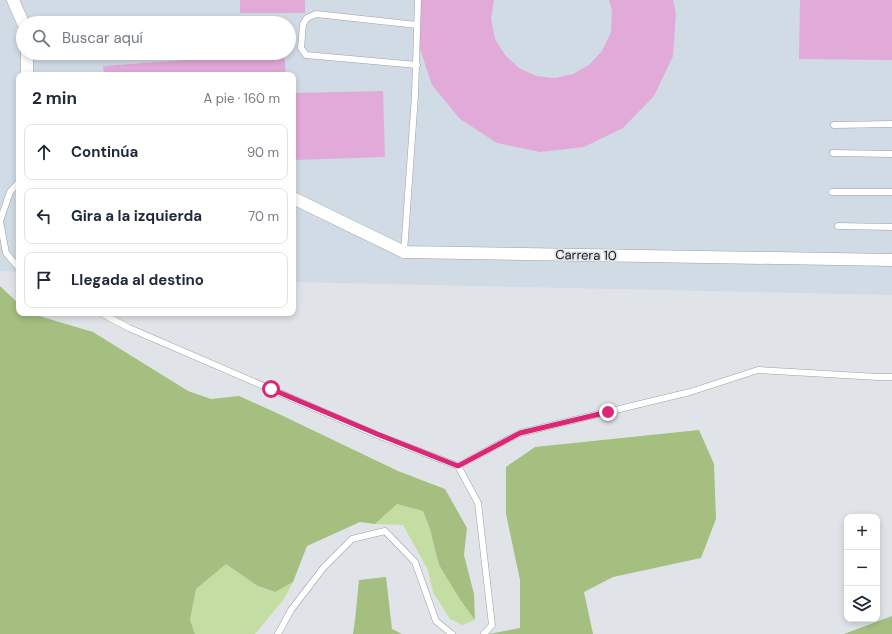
<!DOCTYPE html>
<html lang="es">
<meta charset="utf-8">
<style>
:root{--surface:#fff;--page:#f2f2f3;--text:#1f2937;--muted:#747a83;--line:#e0e1e3}
body{margin:0;font-family:"DM Sans",sans-serif;background:var(--page);color:var(--text)}
.controls{position:absolute;right:12px;bottom:12px;display:grid;overflow:hidden;border-radius:8px;box-shadow:0 2px 6px #0003}
.controls button{width:36px;height:36px;display:grid;place-items:center;padding:0;border:0;border-bottom:1px solid var(--line);background:var(--surface);color:var(--text);font:20px sans-serif}
.stop{position:absolute;width:12px;height:12px;margin:-9px;border:3px solid #db2777;border-radius:50%;background:#fff}
.stop.end{background:#db2777;border-color:#fff;box-shadow:0 1px 4px #0008}
.list{margin:0;padding:0;list-style:none}
h2{display:flex;justify-content:space-between;align-items:center;height:52px;margin:0;padding:0 16px;font-size:17px}
h2 small{font-size:13px;font-weight:400;color:var(--muted)}
.list li{display:grid;grid-template-columns:26px 1fr auto;gap:12px;align-items:center;box-sizing:border-box;height:56px;margin:0 8px 8px;padding:0 8px;border:1px solid var(--line);border-radius:8px}
.list b{display:block;font-size:15px;white-space:nowrap}
.list em{font-size:13px;font-style:normal;color:var(--muted)}
.icon{flex:none;width:22px;height:22px;fill:none;stroke:currentColor;stroke-width:2;stroke-linecap:round;stroke-linejoin:round}
.map{position:relative;flex:none;width:892px;height:634px;overflow:hidden}
.search{position:absolute;background:var(--surface);box-shadow:0 2px 6px #0003;left:16px;top:16px;width:280px;height:44px;display:flex;align-items:center;gap:10px;box-sizing:border-box;padding:0 14px;border-radius:22px;color:var(--muted);font-size:15px}
.panel{position:absolute;background:var(--surface);box-shadow:0 2px 6px #0003;left:16px;top:72px;width:280px;height:244px;border-radius:8px}
.map>svg:first-child{display:block}
.built{fill:#d1dbe5;fill-rule:evenodd}
.green{fill:#c3dda2}
.forest{fill:#a4bf80}
.building{fill:#e2aad9}
.lines{fill:none;stroke-linecap:round;stroke-linejoin:round}
.lane-casing{stroke:#9da1a4;stroke-width:7}
.street-casing{stroke:#9da1a4;stroke-width:13}
.lane{stroke:#fff;stroke-width:6}
.street{stroke:#fff;stroke-width:12}
.route{stroke:#db2777;stroke-width:5}
.labels{text-anchor:middle;dominant-baseline:central;stroke-width:3.5;stroke-linejoin:round;paint-order:stroke}
.street-label{font-size:13px;fill:#161819;stroke:#e0e4e8}
</style>
<div class="map">
<svg width="892" height="634" viewBox="0 0 892 634">
<rect width="100%" height="100%" fill="#e0e4e8"/>
<path class="built" d="M 0,0 L 892,0 L 892,295 L 293,282 L 293,75 L 19,75 L 19,272 L 0,271 ZM 23,23 L 289,23 L 289,53 L 23,53 Z"/>
<path class="green" d="M 397,504 L 423,511 L 430,529 L 439,565 L 461,601 L 475,620 L 462,625 L 450,619 L 433,592 L 428,570 L 403,525 L 375,524 Z
M 226,563 L 258,586 L 274,592 L 293,582 L 284,599 L 255,634 L 195,634 L 190,620 L 196,589 Z"/>
<path class="forest" d="M 0,286 L 19,304 L 19,313 L 29,313 L 93,332 L 188,391 L 211,399 L 239,396 L 281,415 L 398,471 L 445,489 L 467,528 L 464,555 L 474,594 L 475,620 L 461,601 L 439,565 L 430,529 L 423,511 L 397,504 L 375,524 L 360,522 L 307,546 L 293,582 L 275,592 L 258,586 L 226,564 L 196,589 L 190,620 L 195,634 L 0,634 Z
M 699,430 L 714,464 L 716,519 L 701,558 L 613,577 L 584,592 L 593,634 L 489,634 L 520,628 L 520,580 L 506,514 L 506,467 L 535,447 Z
M 386,577 L 392,629 L 402,634 L 353,634 L 355,620 L 359,580 Z
M 892,616 L 892,634 L 844,634 Z"/>
<path class="building" d="M 240,0 L 305,0 L 305,13 L 240,13 Z
M 420,0 L 494,0 L 491,19 L 495,39 L 505,55 L 519,68 L 536,76 L 555,78 L 573,74 L 589,65 L 602,51 L 611,32 L 612,11 L 609,0 L 673,0 L 676,13 L 673,56 L 654,96 L 623,128 L 584,147 L 540,152 L 497,143 L 460,119 L 432,85 L 419,46 Z
M 800,0 L 892,0 L 892,60 L 799,59 Z
M 284,53 L 286,75 L 104,75 L 103,66 Z
M 383,91 L 385,157 L 295,160 L 293,93 Z"/>
<g class="lines">
<defs>
<path id="lane" d="M 417,65 L 306,55 L 301,48 L 303,24 L 307,18 L 316,14 L 417,25
M 834,125 L 892,124
M 833,153 L 892,154
M 19,182 L 10,192 L 0,221 L 6,253 L 19,268
M 832,192 L 892,192
M 838,226 L 892,227
M 404,252 L 415,95 L 418,0
M 101,313 L 129,328 L 377,435 L 458,466 L 478,503 L 492,625 L 484,634
M 458,466 L 520,433 L 690,392 L 758,370 L 878,377 L 892,377
M 278,634 L 291,610 L 324,567 L 352,539 L 385,531 L 415,562 L 436,621 L 452,634"/>
<path id="street" d="M 13,0 L 23,23
M 27,75 L 27,53
M 293,198 L 404,252 L 892,260"/>
</defs>
<use href="#lane" class="lane-casing"/>
<use href="#street" class="street-casing"/>
<use href="#lane" class="lane"/>
<use href="#street" class="street"/>
</g>
<g class="lines">
<path class="route" d="M 271,389 L 377,434 L 458,466 L 520,433 L 608,412"/>
</g>
<g class="labels">
<g class="street-label">
<text transform="translate(586 255) rotate(1)">Carrera 10</text>
</g>
</g>
</svg>
<div class="controls">
<button>+</button>
<button>−</button>
<button><svg class="icon" aria-label="layers" viewBox="0 0 24 24"><path d="M12 4l9 5-9 5-9-5zM3 14l9 5 9-5"/></svg></button>
</div>
<div class="stop" style="left:271px;top:389px"></div>
<div class="stop end" style="left:608px;top:412px"></div>
<div class="search"><svg class="icon" aria-label="search" viewBox="0 0 24 24"><circle cx="10" cy="10" r="6"/><path d="M15 15l6 6"/></svg>Buscar aquí</div>
<section class="panel">
<h2>2 min<small>A pie · 160 m</small></h2>
<ul class="list">
<li><svg class="icon" aria-label="ahead" viewBox="0 0 24 24"><path d="M12 20V5M6 11l6-6 6 6"/></svg><div><b>Continúa</b></div><em>90 m</em></li>
<li><svg class="icon" aria-label="left" viewBox="0 0 24 24"><path d="M17 20v-9H6M10 6l-5 5 5 5"/></svg><div><b>Gira a la izquierda</b></div><em>70 m</em></li>
<li><svg class="icon" aria-label="arrive" viewBox="0 0 24 24"><path d="M6 21V4h12l-3 4 3 4H6"/></svg><div><b>Llegada al destino</b></div></li>
</ul>
</section>
</div>
